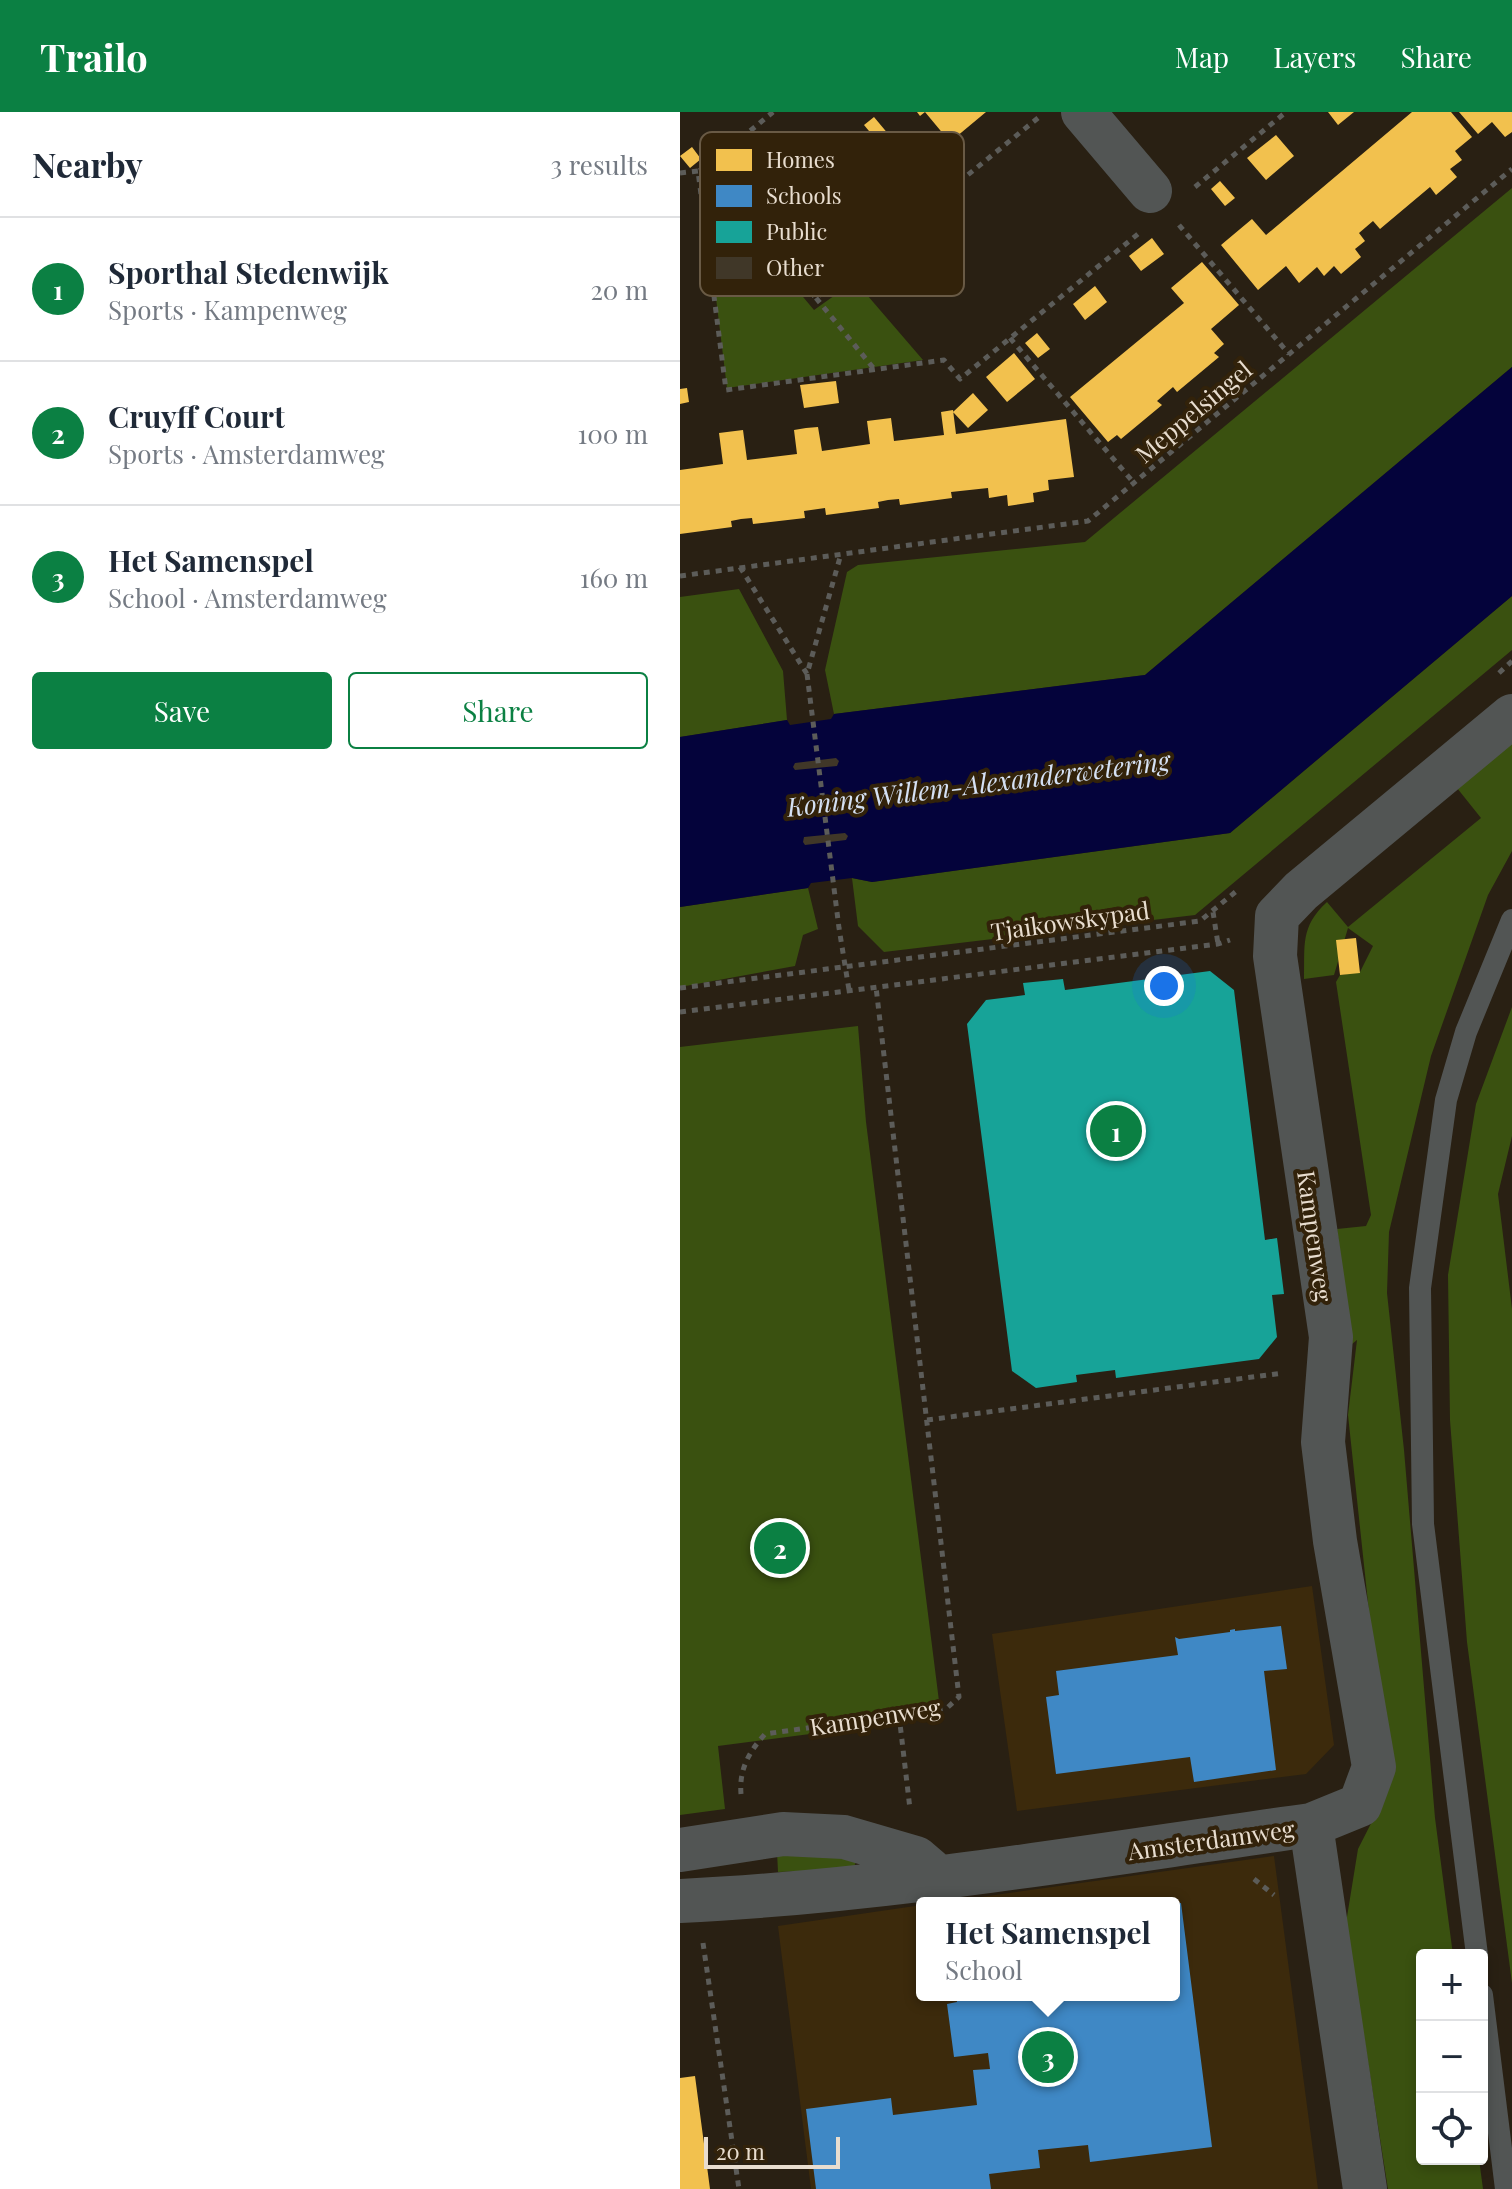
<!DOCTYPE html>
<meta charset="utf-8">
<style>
:root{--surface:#fff;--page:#f2f2f3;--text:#1f2937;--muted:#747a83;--line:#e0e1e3;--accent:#0b8043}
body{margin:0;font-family:"Playfair Display",serif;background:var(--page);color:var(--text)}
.controls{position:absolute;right:24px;bottom:24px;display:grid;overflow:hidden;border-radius:8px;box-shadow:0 4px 12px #0003}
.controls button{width:72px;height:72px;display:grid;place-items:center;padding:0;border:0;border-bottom:2px solid var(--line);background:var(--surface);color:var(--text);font:40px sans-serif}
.scale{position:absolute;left:24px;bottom:20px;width:136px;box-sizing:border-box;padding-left:8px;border:4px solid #e8ddcf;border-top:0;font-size:22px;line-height:28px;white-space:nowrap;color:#e8ddcf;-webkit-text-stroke:6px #32220a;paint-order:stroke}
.you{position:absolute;left:484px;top:874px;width:28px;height:28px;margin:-20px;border:6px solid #fff;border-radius:50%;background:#1a73e8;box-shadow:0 0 0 12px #1a73e833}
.badge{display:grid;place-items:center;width:52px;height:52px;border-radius:50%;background:var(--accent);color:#fff;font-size:26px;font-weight:700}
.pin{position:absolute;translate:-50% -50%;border:4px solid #fff;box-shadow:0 2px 8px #0006}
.popup{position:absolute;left:236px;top:1785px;width:264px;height:104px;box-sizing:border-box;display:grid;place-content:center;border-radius:8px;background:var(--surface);filter:drop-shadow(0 2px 6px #0005);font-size:26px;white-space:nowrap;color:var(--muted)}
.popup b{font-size:30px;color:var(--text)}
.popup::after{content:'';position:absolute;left:50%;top:100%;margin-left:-16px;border:16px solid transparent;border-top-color:var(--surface)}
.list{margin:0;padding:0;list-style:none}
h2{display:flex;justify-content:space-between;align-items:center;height:104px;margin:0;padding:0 32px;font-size:34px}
h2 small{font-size:26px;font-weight:400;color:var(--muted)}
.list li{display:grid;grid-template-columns:52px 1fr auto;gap:24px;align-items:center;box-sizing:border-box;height:144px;padding:0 32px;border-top:2px solid var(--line)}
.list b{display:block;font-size:30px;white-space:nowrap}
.list p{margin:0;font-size:26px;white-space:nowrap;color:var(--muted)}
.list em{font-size:26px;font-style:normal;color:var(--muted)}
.actions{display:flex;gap:16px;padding:24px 32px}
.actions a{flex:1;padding:18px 0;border:2px solid var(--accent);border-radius:8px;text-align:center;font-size:28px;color:var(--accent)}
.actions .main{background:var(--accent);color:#fff}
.icon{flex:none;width:44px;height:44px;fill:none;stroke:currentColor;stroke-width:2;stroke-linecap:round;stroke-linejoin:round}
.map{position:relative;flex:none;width:832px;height:2077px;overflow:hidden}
header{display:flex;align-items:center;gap:48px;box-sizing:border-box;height:112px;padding:0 40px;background:var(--accent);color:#fff}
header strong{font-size:38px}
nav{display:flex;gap:44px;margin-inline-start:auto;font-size:28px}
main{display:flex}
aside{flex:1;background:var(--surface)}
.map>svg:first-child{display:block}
.built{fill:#3c2a0c}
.green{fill:#3a5110}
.water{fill:#04033b}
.homes{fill:#f2c14e}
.schools{fill:#3f88c5}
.public{fill:#17a398}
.building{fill:#403728}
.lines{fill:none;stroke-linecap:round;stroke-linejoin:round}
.path{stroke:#5c5c59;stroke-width:5;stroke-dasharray:6 6;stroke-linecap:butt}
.lane{stroke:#525554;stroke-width:22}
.street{stroke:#525554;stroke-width:44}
.labels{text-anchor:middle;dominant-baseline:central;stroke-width:8;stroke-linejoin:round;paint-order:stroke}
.street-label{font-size:24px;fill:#e8ddcf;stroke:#32220a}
.water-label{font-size:26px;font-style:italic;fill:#d5e1f4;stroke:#32220a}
.key{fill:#32220a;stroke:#695a45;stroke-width:2}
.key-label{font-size:22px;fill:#e8ddcf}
</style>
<header>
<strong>Trailo</strong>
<nav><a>Map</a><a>Layers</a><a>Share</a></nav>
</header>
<main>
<aside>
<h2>Nearby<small>3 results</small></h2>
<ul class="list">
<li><span class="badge">1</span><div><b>Sporthal Stedenwijk</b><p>Sports · Kampenweg</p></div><em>20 m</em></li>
<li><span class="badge">2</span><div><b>Cruyff Court</b><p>Sports · Amsterdamweg</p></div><em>100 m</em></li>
<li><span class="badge">3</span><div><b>Het Samenspel</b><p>School · Amsterdamweg</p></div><em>160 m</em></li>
</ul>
<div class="actions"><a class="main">Save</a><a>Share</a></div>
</aside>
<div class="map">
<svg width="832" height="2077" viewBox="0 0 832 2077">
<rect width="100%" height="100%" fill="#292013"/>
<path class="built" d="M 632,1474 L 654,1633 L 626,1662 L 337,1699 L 312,1522 Z
M 594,1744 L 638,2077 L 131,2077 L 98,1814 L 242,1793 L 242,1883 L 494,1883 L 494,1791 L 258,1791 Z"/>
<path class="green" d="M 21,63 L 134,198 L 175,169 L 243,248 L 47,276 Z
M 832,76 L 832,255 L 465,563 L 154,602 L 145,558 L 167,460 L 178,453 L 405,430 Z
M 59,477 L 103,559 L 107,608 L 0,625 L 0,485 Z
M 832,484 L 832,538 L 515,803 L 204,840 L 178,814 L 172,766 L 192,770 L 550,721 Z
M 832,631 L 832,739 L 808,783 L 751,944 L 709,1120 L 707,1181 L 724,1338 L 755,1706 L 773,1843 L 742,1843 L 742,2047 L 799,2047 L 803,2077 L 708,2077 L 666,1811 L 678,1737 L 708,1678 L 668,1303 L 677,1228 L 672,1232 L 657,1117 L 686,1114 L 691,1103 L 656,870 L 660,863 L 680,860 L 693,834 L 668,816 L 654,863 L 624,867 C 625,833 620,815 647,790 L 668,815 L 801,706 L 777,676 Z
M 128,776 L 138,817 L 123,823 L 115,854 L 0,875 L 0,795 Z
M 832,895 L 832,1024 L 818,1082 L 832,1197 L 832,1871 L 787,1530 L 770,1308 L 768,1163 L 796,992 Z
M 178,914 L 186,1010 L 261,1605 L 38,1634 L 45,1697 L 0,1703 L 0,935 Z
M 97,1740 L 178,1745 L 173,1757 L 98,1760 Z"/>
<path class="water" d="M 832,255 L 832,484 L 550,721 L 192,770 L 172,766 L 131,771 L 128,776 L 0,795 L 0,625 L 107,608 L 110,613 L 151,607 L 154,602 L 465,563 Z"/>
<path class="homes" d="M 237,0 L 306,0 L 270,30 L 245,0 L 240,4 Z
M 648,0 L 674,0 L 658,13 Z
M 732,0 L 771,0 L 792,25 L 775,39 L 782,48 L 770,57 L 777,65 L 756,83 L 750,75 L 700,117 L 693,109 L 679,121 L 685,129 L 675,137 L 681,145 L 661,162 L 654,154 L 644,164 L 637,155 L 619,171 L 606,154 L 578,178 L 541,133 L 572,107 L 586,123 Z
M 779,0 L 832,0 L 832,20 L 825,25 L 812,10 L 798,22 Z
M 194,5 L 250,72 L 241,80 L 245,85 L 204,118 L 201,115 L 185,128 L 189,133 L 148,166 L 145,162 L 135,170 L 78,102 L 90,92 L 109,116 L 147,84 L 127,60 L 136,52 L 146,45 L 166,69 L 204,37 L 184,13 Z
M 596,23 L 614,44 L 586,68 L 567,46 Z
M 246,31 L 255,43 L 243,53 L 234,41 Z
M 12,35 L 21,47 L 10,56 L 0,44 Z
M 540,69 L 555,86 L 545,94 L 531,77 Z
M 472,126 L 484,142 L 461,159 L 449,144 Z
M 522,150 L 559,193 L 531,217 L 544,232 L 534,241 L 539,245 L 497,280 L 493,275 L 477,289 L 482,293 L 441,327 L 437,323 L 428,330 L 390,285 L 504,191 L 491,176 Z
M 415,174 L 427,190 L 405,208 L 393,192 Z
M 357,221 L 370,237 L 358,246 L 345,231 Z
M 334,241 L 355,267 L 327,290 L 306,265 Z
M 156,269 L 159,291 L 124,296 L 120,273 Z
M 7,276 L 9,290 L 0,292 L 0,277 Z
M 293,281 L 308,298 L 288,316 L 273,300 Z
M 273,298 L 276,322 L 386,307 L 394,365 L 368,368 L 369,378 L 353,381 L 354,390 L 328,394 L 327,383 L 309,386 L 308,376 L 271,380 L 272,386 L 220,393 L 219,387 L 208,388 L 198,390 L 199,396 L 146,403 L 145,396 L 124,399 L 125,406 L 73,412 L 72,406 L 61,407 L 51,409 L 52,415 L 0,422 L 0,358 L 43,352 L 39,321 L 63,318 L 67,348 L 117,342 L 114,318 L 126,316 L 138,315 L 142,339 L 190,332 L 187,309 L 211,306 L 214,329 L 264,323 L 261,300 Z
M 676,826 L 680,861 L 660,863 L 656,828 Z
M 15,1964 L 30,2077 L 0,2077 L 0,1966 Z"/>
<path class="schools" d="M 601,1514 L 607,1557 L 584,1559 L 596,1658 L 514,1670 L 510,1645 L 376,1662 L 366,1585 L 379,1583 L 376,1559 L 498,1543 L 495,1525 L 499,1527 L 550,1520 L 550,1518 L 555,1517 L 555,1519 Z
M 501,1791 L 532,2035 L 410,2050 L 408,2033 L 358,2038 L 360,2056 L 309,2062 L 311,2077 L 136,2077 L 126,1997 L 211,1986 L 213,2003 L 297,1993 L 293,1958 L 310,1957 L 308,1941 L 274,1945 L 267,1892 L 277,1890 L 276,1883 L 494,1883 L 494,1792 Z"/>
<path class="public" d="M 530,859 L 554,878 L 585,1128 L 597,1126 L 604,1182 L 592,1183 L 597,1225 L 579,1247 L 436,1266 L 435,1258 L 396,1263 L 397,1270 L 356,1276 L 332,1259 L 287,912 L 306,888 L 345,883 L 343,871 L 383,867 L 385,878 Z"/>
<path class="building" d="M 156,646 L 159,649 L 157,654 L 115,658 L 113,655 L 115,651 Z
M 165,721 L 168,724 L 166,728 L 125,733 L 123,730 L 124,725 Z"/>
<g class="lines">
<path class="path" d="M 358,6 L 136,186 L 24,57 L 18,59 L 46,278 L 264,248 L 280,267 L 458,122
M 24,57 L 93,0
M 0,61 L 18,59
M 515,75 L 606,0
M 499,113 L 609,242
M 136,186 L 195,258
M 330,226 L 454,371
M 60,455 L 127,562 L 161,442
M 0,464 L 408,409 L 832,57
M 819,561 L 832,549
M 127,562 L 159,816 L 169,878
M 533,800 L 538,832
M 0,876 L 520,809 L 559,777
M 0,900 L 538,832 L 550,828
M 247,1308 L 603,1261
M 219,1603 L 230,1697
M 61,1682 C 59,1657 69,1640 85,1622 L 267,1596 L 279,1585 L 196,875
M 574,1767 L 594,1783
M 23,1831 L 59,2077"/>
<path class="lane" d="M 797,1843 L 743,1412 L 740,1176 L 766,988 L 786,920 L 832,808
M 802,1883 L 826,2077"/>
<path class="street" d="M 403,0 L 470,79
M 631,1713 L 680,1693 L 694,1655 L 655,1429 L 643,1330 L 651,1225 L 595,844 L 597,804 L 621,779 L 832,604
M 0,1738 L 103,1722 L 164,1725 L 236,1746 L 257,1764
M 0,1789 C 211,1779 422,1742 631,1713 L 685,2077"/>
</g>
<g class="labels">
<g class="street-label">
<text transform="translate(513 299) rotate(-40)">Meppelsingel</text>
<text transform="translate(390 808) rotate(-8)">Tjaikowskypad</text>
<text transform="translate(636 1124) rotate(82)">Kampenweg</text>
<text transform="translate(195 1604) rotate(-9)">Kampenweg</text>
<text transform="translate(531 1727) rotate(-8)">Amsterdamweg</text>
</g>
<g class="water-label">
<text transform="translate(298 671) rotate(-7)">Koning Willem-Alexanderwetering</text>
</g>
</g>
<rect x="20" y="20" width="264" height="164" rx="12" class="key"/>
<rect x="36" y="37" width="36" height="22" fill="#f2c14e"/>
<rect x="36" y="73" width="36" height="22" fill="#3f88c5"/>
<rect x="36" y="109" width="36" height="22" fill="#17a398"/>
<rect x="36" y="145" width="36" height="22" fill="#403728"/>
<g class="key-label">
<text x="86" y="56">Homes</text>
<text x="86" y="92">Schools</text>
<text x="86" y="128">Public</text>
<text x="86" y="164">Other</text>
</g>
</svg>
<div class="controls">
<button>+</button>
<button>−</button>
<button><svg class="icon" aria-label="locate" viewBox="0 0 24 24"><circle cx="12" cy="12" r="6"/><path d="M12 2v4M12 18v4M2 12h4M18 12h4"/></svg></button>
</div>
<div class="scale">20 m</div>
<div class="you"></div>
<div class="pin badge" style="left:436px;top:1019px">1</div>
<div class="pin badge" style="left:100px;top:1436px">2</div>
<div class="pin badge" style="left:368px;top:1945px">3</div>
<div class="popup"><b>Het Samenspel</b>School</div>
</div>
</main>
